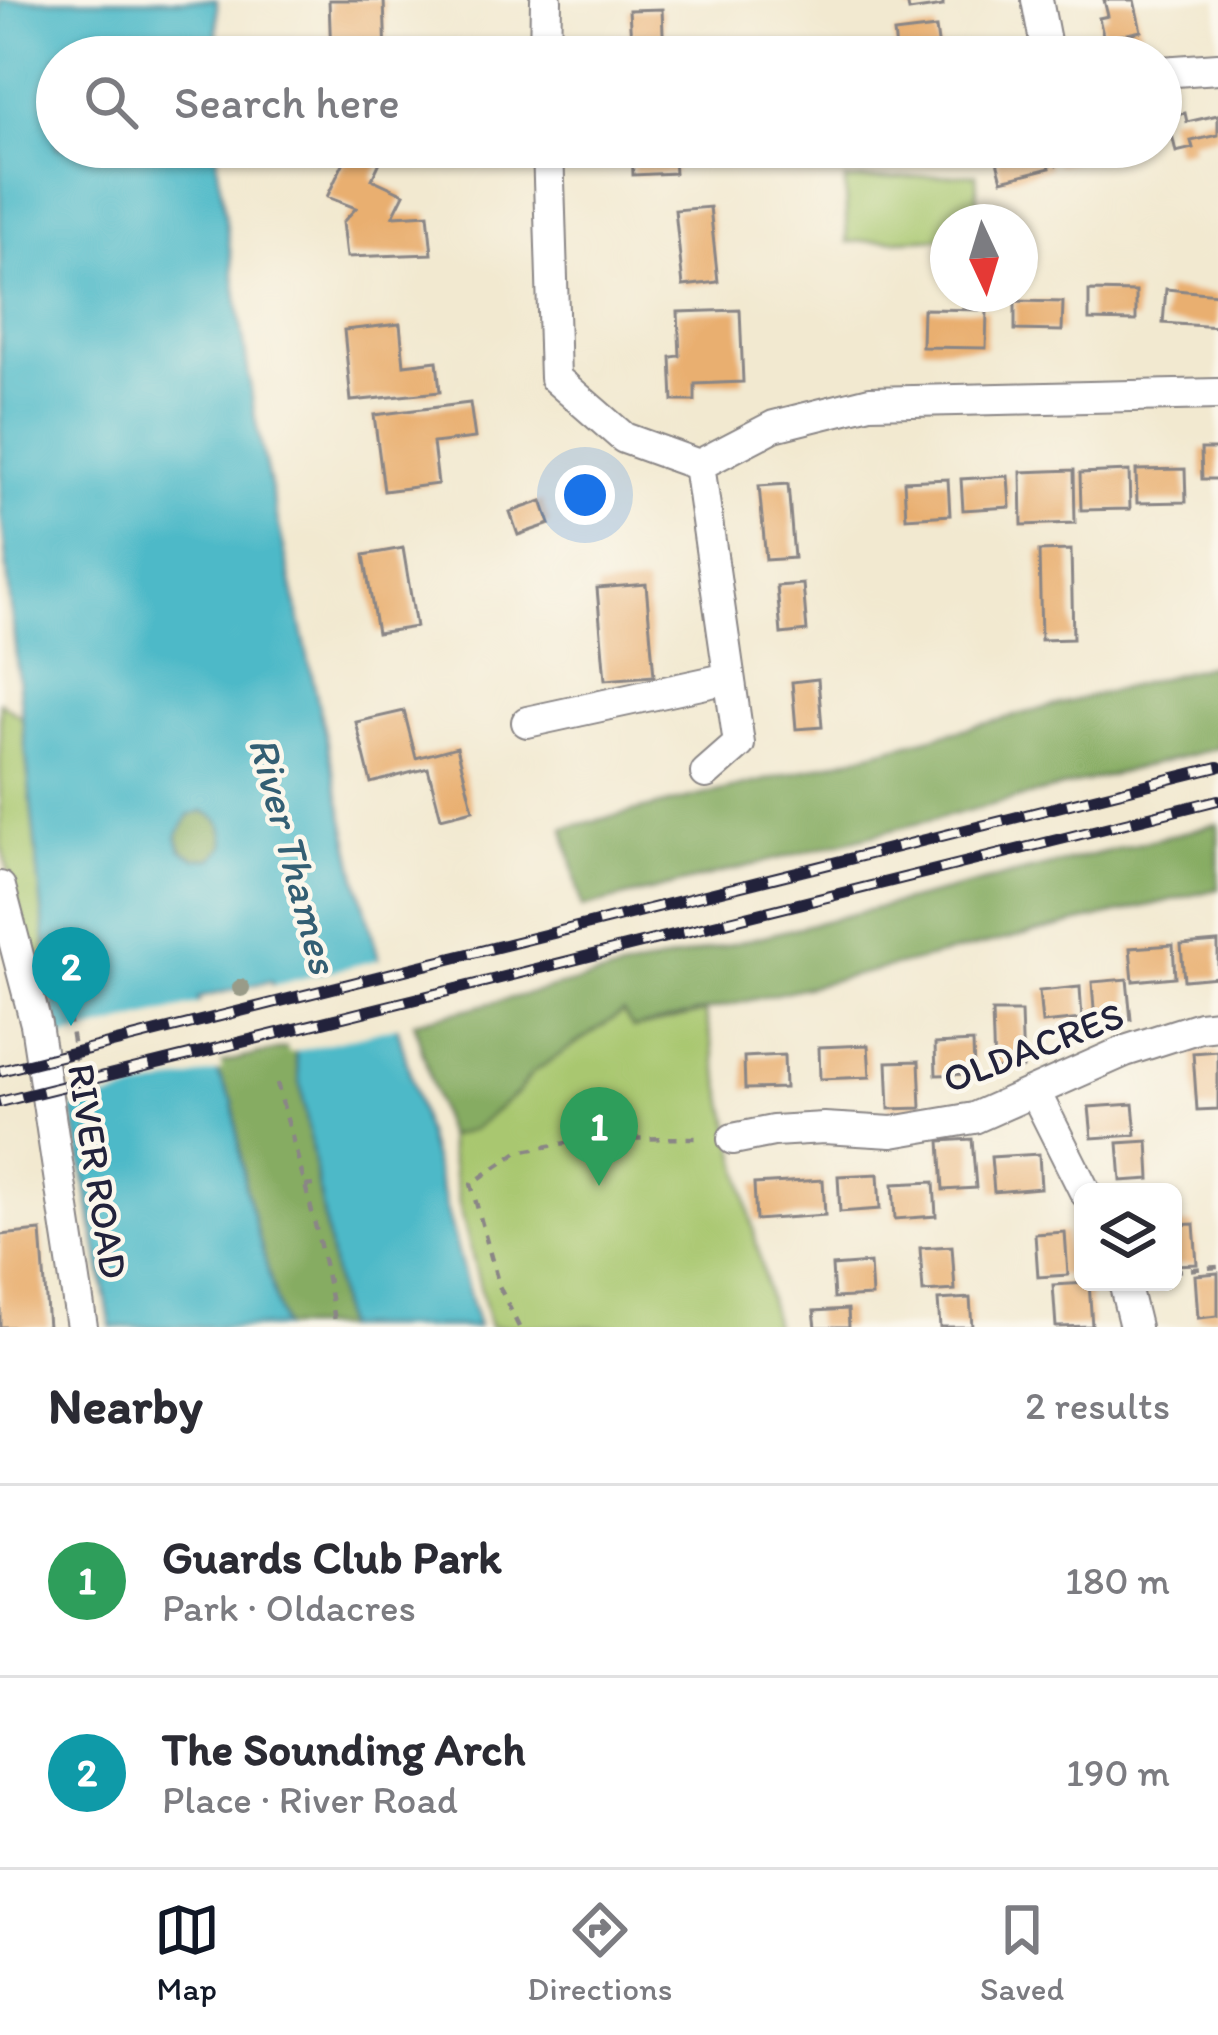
<!DOCTYPE html>
<meta charset="utf-8">
<style>
:root{--surface:#fff;--page:#f7f7f7;--text:#2b2b33;--muted:#7c7c81;--line:#e1e1e2;--accent:#111827}
body{margin:0;font-family:Itim,sans-serif;background:var(--page);color:var(--text)}
.controls{position:absolute;right:36px;bottom:36px;display:grid;overflow:hidden;border-radius:18px;box-shadow:0 3px 9px #0004}
.controls button{width:108px;height:108px;display:grid;place-items:center;padding:0;border:0;border-bottom:3px solid var(--line);background:var(--surface);color:var(--text);font:60px sans-serif}
.compass{position:absolute;left:930px;top:204px;width:108px;height:108px;border-radius:50%;background:var(--surface);box-shadow:0 3px 9px #0004;rotate:176deg}
.you{position:absolute;left:585px;top:495px;width:42px;height:42px;margin:-30px;border:9px solid #fff;border-radius:50%;background:#1a73e8;box-shadow:0 0 0 18px #1a73e833}
.badge{display:grid;place-items:center;width:78px;height:78px;border-radius:50%;background:var(--accent);color:#fff;font-size:39px;font-weight:700}
.pin{position:absolute;translate:-50% -99px;filter:drop-shadow(0 3px 6px #0008)}
.pin::after{content:'';position:absolute;top:63px;width:42px;height:36px;background:inherit;clip-path:polygon(0 0,100% 0,50% 100%)}
.list{margin:0;padding:0;list-style:none}
h2{display:flex;justify-content:space-between;align-items:center;height:156px;margin:0;padding:0 48px;font-size:51px}
h2 small{font-size:39px;font-weight:400;color:var(--muted)}
.list li{display:grid;grid-template-columns:78px 1fr auto;gap:36px;align-items:center;box-sizing:border-box;height:192px;padding:0 48px;border-top:3px solid var(--line)}
.list b{display:block;font-size:45px;white-space:nowrap}
.list p{margin:0;font-size:39px;white-space:nowrap;color:var(--muted)}
.list em{font-size:39px;font-style:normal;color:var(--muted)}
.icon{flex:none;width:66px;height:66px;fill:none;stroke:currentColor;stroke-width:2;stroke-linecap:round;stroke-linejoin:round}
.map{position:relative;flex:none;width:1218px;height:1327px;overflow:hidden}
.search{position:absolute;background:var(--surface);box-shadow:0 3px 9px #0004;left:36px;right:36px;top:36px;height:132px;display:flex;align-items:center;gap:30px;box-sizing:border-box;padding:0 42px;border-radius:66px;color:var(--muted);font-size:45px}
.sheet{height:540px;background:var(--surface)}
nav{display:flex;justify-content:space-around;align-items:center;box-sizing:border-box;height:168px;border-top:3px solid var(--line);background:var(--surface);font-size:33px;color:var(--muted)}
nav a{display:grid;justify-items:center;gap:6px}
nav .on{color:var(--accent)}
.map>svg:first-child{display:block}
.green{fill:#a9c76f;stroke:#667455;stroke-width:3}
.forest{fill:#86ac62;stroke:#54674e;stroke-width:3}
.water{fill:#4db9c8;stroke:#386e82;stroke-width:3;fill-rule:evenodd}
.pier{fill:#f2e9d0}
.building{fill:#e9af70}
.lines{fill:none;stroke-linecap:round;stroke-linejoin:round}
.minor-casing{stroke:#8a8686;stroke-width:34}
.path{stroke:#8a8686;stroke-width:4.5;stroke-dasharray:9 9;stroke-linecap:butt}
.minor{stroke:#fff;stroke-width:30}
.rail-casing{stroke:#22223b;stroke-width:12}
.rail{stroke:#fbf7ec;stroke-width:8;stroke-dasharray:22;stroke-linecap:butt}
.tree{fill:#999b88}
.labels{text-anchor:middle;dominant-baseline:central;stroke-width:9;stroke-linejoin:round;paint-order:stroke}
.street-label{font-size:39px;fill:#22223b;stroke:#fbf7ec}
.water-label{font-size:42px;font-style:italic;fill:#335e73;stroke:#fbf7ec}
</style>
<div class="map">
<svg width="1218" height="1327" viewBox="0 0 1218 1327">
<rect width="100%" height="100%" fill="#fbf7ec"/>
<filter id="ink" filterUnits="userSpaceOnUse"><feTurbulence type="fractalNoise" baseFrequency=".00833" numOctaves="2"/><feDisplacementMap in="SourceGraphic" scale="24" xChannelSelector="R" yChannelSelector="G"/><feConvolveMatrix kernelMatrix="1 2 1 2 8 2 1 2 1" color-interpolation-filters="sRGB"/></filter>
<filter id="wash" filterUnits="userSpaceOnUse"><feTurbulence type="fractalNoise" baseFrequency=".004" numOctaves="4" result="noise"/><feDisplacementMap in="SourceGraphic" scale="48" xChannelSelector="R" yChannelSelector="G"/><feGaussianBlur stdDeviation="2.7" result="paint"/><feColorMatrix in="noise" values="0 0 0 0 0 0 0 0 0 0 0 0 0 0 0 0 0 1.4 0 .05"/><feComposite in="paint" operator="in"/></filter>
<g filter="url(#wash)">
<rect width="100%" height="100%" fill="#f2e9d0"/>
<path class="green" d="M 976,174 L 979,222 L 948,222 L 948,238 L 847,242 L 845,180 Z
M 0,702 L 22,717 L 51,988 L 36,969 L 0,842 Z
M 623,1012 L 633,1028 L 705,1012 L 775,1327 L 490,1327 L 459,1203 L 447,1137 L 472,1130 L 517,1093 L 532,1073 Z"/>
<path class="forest" d="M 1212,665 L 1214,689 L 1218,689 L 1218,748 L 582,908 L 564,828 L 758,782 Z
M178 836a24 24 0 1 1 48 0a24 24 0 1 1-48 0Z
M 1218,824 L 1218,889 L 633,1028 L 623,1012 L 532,1073 L 517,1093 L 472,1130 L 447,1137 L 414,1022 Z
M 294,1046 L 343,1327 L 283,1327 L 245,1186 L 233,1101 L 213,1065 Z"/>
<path class="water" d="M 0,0 L 217,0 L 217,57 L 57,57 L 57,147 L 217,147 L 217,162 L 255,418 L 356,874 L 478,1327 L 343,1327 L 294,1046 L 271,981 L 198,998 L 213,1065 L 233,1101 L 245,1186 L 283,1327 L 111,1327 L 49,978 L 1,511 ZM 203,811 C 221,818 224,826 225,845 L 213,859 L 195,858 L 181,850 L 177,836 L 189,815 Z"/>
<path class="pier" d="M 385,958 L 403,1025 L 289,1053 L 268,988 L 222,998 Z
M 206,1002 L 222,1070 L 66,1109 L 54,1040 Z"/>
<g id="blocks">
<path class="building" d="M 329,0 L 384,0 L 386,57 L 331,57 Z
M 907,0 L 943,0 L 943,6 L 909,11 Z
M 1104,0 L 1134,0 L 1141,31 L 1104,39 L 1099,18 L 1108,16 Z
M 662,9 L 664,57 L 632,57 L 629,10 Z
M 936,28 L 940,57 L 897,57 L 894,33 Z
M 1185,113 L 1187,122 L 1218,115 L 1218,135 L 1191,141 L 1193,148 L 1176,152 L 1168,117 Z
M 351,147 L 387,147 L 372,179 L 404,194 L 393,216 L 428,214 L 432,254 L 347,257 L 343,222 L 356,208 L 327,197 Z
M 632,147 L 673,147 L 675,173 L 633,175 Z
M 922,147 L 956,147 L 958,154 L 927,163 Z
M 1012,147 L 1012,151 L 1045,147 L 1050,168 L 1002,180 L 994,150 Z
M 1053,147 L 1092,147 L 1093,149 L 1072,154 L 1073,161 L 1057,165 Z
M 710,207 L 718,282 L 683,286 L 675,210 Z
M 1166,289 L 1218,294 L 1218,327 L 1163,323 Z
M 1089,291 L 1136,292 L 1136,321 L 1089,320 Z
M 1015,301 L 1063,302 L 1062,331 L 1015,330 Z
M 923,309 L 987,310 L 986,348 L 922,347 Z
M 740,310 L 743,382 L 695,384 L 695,401 L 673,401 L 671,357 L 680,356 L 678,312 Z
M 400,324 L 404,365 L 437,361 L 440,392 L 351,401 L 344,330 Z
M 470,403 L 475,438 L 433,443 L 438,484 L 384,491 L 374,415 Z
M 1201,449 L 1218,449 L 1218,479 L 1202,479 Z
M 1185,469 L 1186,502 L 1137,503 L 1136,470 Z
M 1074,470 L 1075,523 L 1022,525 L 1021,472 Z
M 1129,471 L 1130,509 L 1081,510 L 1080,473 Z
M 1008,476 L 1010,507 L 963,510 L 961,479 Z
M 948,479 L 950,515 L 906,518 L 904,481 Z
M 788,484 L 794,558 L 766,560 L 759,486 Z
M 542,501 L 550,524 L 518,535 L 510,512 Z
M 403,548 L 416,627 L 377,633 L 364,555 Z
M 1071,550 L 1073,639 L 1041,640 L 1039,551 Z
M 646,584 L 654,676 L 605,680 L 597,588 Z
M 803,584 L 807,631 L 781,634 L 777,586 Z
M 818,679 L 822,727 L 796,729 L 792,682 Z
M 404,711 L 416,758 L 457,747 L 473,810 L 441,818 L 428,768 L 371,783 L 356,722 Z
M 1218,942 L 1218,977 L 1184,980 L 1181,945 Z
M 1173,945 L 1175,977 L 1133,981 L 1130,948 Z
M 1127,979 L 1131,1020 L 1095,1023 L 1092,982 Z
M 1080,987 L 1082,1019 L 1042,1023 L 1039,991 Z
M 992,1012 L 1021,1012 L 1023,1068 L 994,1069 Z
M 973,1042 L 974,1074 L 936,1075 L 935,1044 Z
M 868,1045 L 870,1077 L 820,1079 L 819,1047 Z
M 1218,1051 L 1218,1109 L 1197,1110 L 1193,1053 Z
M 784,1055 L 785,1088 L 745,1089 L 744,1057 Z
M 919,1061 L 921,1108 L 889,1109 L 887,1062 Z
M 1133,1104 L 1136,1135 L 1092,1138 L 1089,1107 Z
M 972,1139 L 976,1188 L 943,1190 L 940,1141 Z
M 1148,1141 L 1150,1179 L 1121,1181 L 1118,1143 Z
M 1039,1154 L 1041,1188 L 994,1192 L 991,1157 Z
M 878,1174 L 880,1209 L 840,1212 L 838,1176 Z
M 823,1180 L 825,1215 L 756,1220 L 754,1184 Z
M 934,1182 L 936,1216 L 895,1219 L 893,1184 Z
M 1194,1224 L 1197,1264 L 1173,1265 L 1173,1225 Z
M 41,1231 L 48,1327 L 0,1327 L 0,1235 Z
M 1065,1232 L 1068,1275 L 1038,1277 L 1035,1234 Z
M 952,1246 L 955,1290 L 923,1292 L 920,1248 Z
M 870,1263 L 872,1296 L 834,1298 L 832,1266 Z
M 1218,1273 L 1218,1316 L 1198,1318 L 1195,1275 Z
M 1089,1283 L 1092,1326 L 1056,1327 L 1053,1285 Z
M 970,1298 L 972,1327 L 940,1327 L 938,1300 Z
M 848,1309 L 849,1327 L 816,1327 L 814,1311 Z"/>
</g>
</g>
<g filter="url(#ink)">
<use href="#blocks" fill-opacity="0" stroke="#8a8686" stroke-width="3"/>
<g class="lines">
<defs>
<path id="minor" d="M 1037,0 L 1048,57
M 545,57 L 546,0
M 1161,72 L 1218,68
M 548,147 L 555,378 L 624,438 L 699,465 L 739,744 L 706,773
M 699,465 L 774,426 L 870,402 L 1218,394
M 527,722 L 729,678
M 0,887 L 36,1024 L 82,1327
M 1035,1092 L 1085,1192
M 733,1139 L 773,1131 L 824,1128 L 892,1132 L 974,1118 L 1125,1051 L 1200,1027 L 1218,1025
M 1124,1282 L 1135,1327"/>
</defs>
<use href="#minor" class="minor-casing"/>
<path class="path" d="M 58,1003 L 68,1010 L 84,1111 L 79,1123
M 277,1083 C 299,1163 323,1244 336,1327
M 305,1186 L 321,1184
M 1173,1271 L 1218,1267
M 519,1327 L 499,1286 L 471,1184 L 518,1152 L 587,1139 L 698,1138"/>
<use href="#minor" class="minor"/>
<defs>
<path id="rail" d="M 0,1071 L 1218,767
M 0,1102 L 1218,800"/>
</defs>
<use href="#rail" class="rail-casing"/>
<use href="#rail" class="rail"/>
</g>
<circle class="tree" cx="241" cy="988" r="9"/>
</g>
<g class="labels">
<g class="street-label">
<text transform="translate(1033 1047) rotate(-21)">OLDACRES</text>
<text transform="translate(98 1171) rotate(81)">RIVER ROAD</text>
</g>
<g class="water-label">
<text transform="translate(294 855) rotate(75)">River Thames</text>
</g>
</g>
</svg>
<div class="controls">
<button><svg class="icon" aria-label="layers" viewBox="0 0 24 24"><path d="M12 4l9 5-9 5-9-5zM3 14l9 5 9-5"/></svg></button>
</div>
<svg class="compass" viewBox="-18 -18 36 36"><path d="M0-13l5 13h-10z" fill="#e53935"/><path d="M0 13l5-13h-10z" fill="#7c7c81"/></svg>
<div class="you"></div>
<div class="pin badge" style="left:599px;top:1186px;background:#2e9e5b">1</div>
<div class="pin badge" style="left:71px;top:1026px;background:#0f9aa8">2</div>
<div class="search"><svg class="icon" aria-label="search" viewBox="0 0 24 24"><circle cx="10" cy="10" r="6"/><path d="M15 15l6 6"/></svg>Search here</div>
</div>
<section class="sheet">
<h2>Nearby<small>2 results</small></h2>
<ul class="list">
<li><span class="badge" style="background:#2e9e5b">1</span><div><b>Guards Club Park</b><p>Park · Oldacres</p></div><em>180 m</em></li>
<li><span class="badge" style="background:#0f9aa8">2</span><div><b>The Sounding Arch</b><p>Place · River Road</p></div><em>190 m</em></li>
</ul>
</section>
<nav>
<a class="on"><svg class="icon" aria-label="map" viewBox="0 0 24 24"><path d="M3 6l6-2 6 2 6-2v14l-6 2-6-2-6 2zM9 4v14M15 6v14"/></svg>Map</a>
<a><svg class="icon" aria-label="directions" viewBox="0 0 24 24"><path d="M12 3l9 9-9 9-9-9zM9 14v-3h6M13 9l2 2-2 2"/></svg>Directions</a>
<a><svg class="icon" aria-label="saved" viewBox="0 0 24 24"><path d="M7 4h10v16l-5-4-5 4z"/></svg>Saved</a>
</nav>
